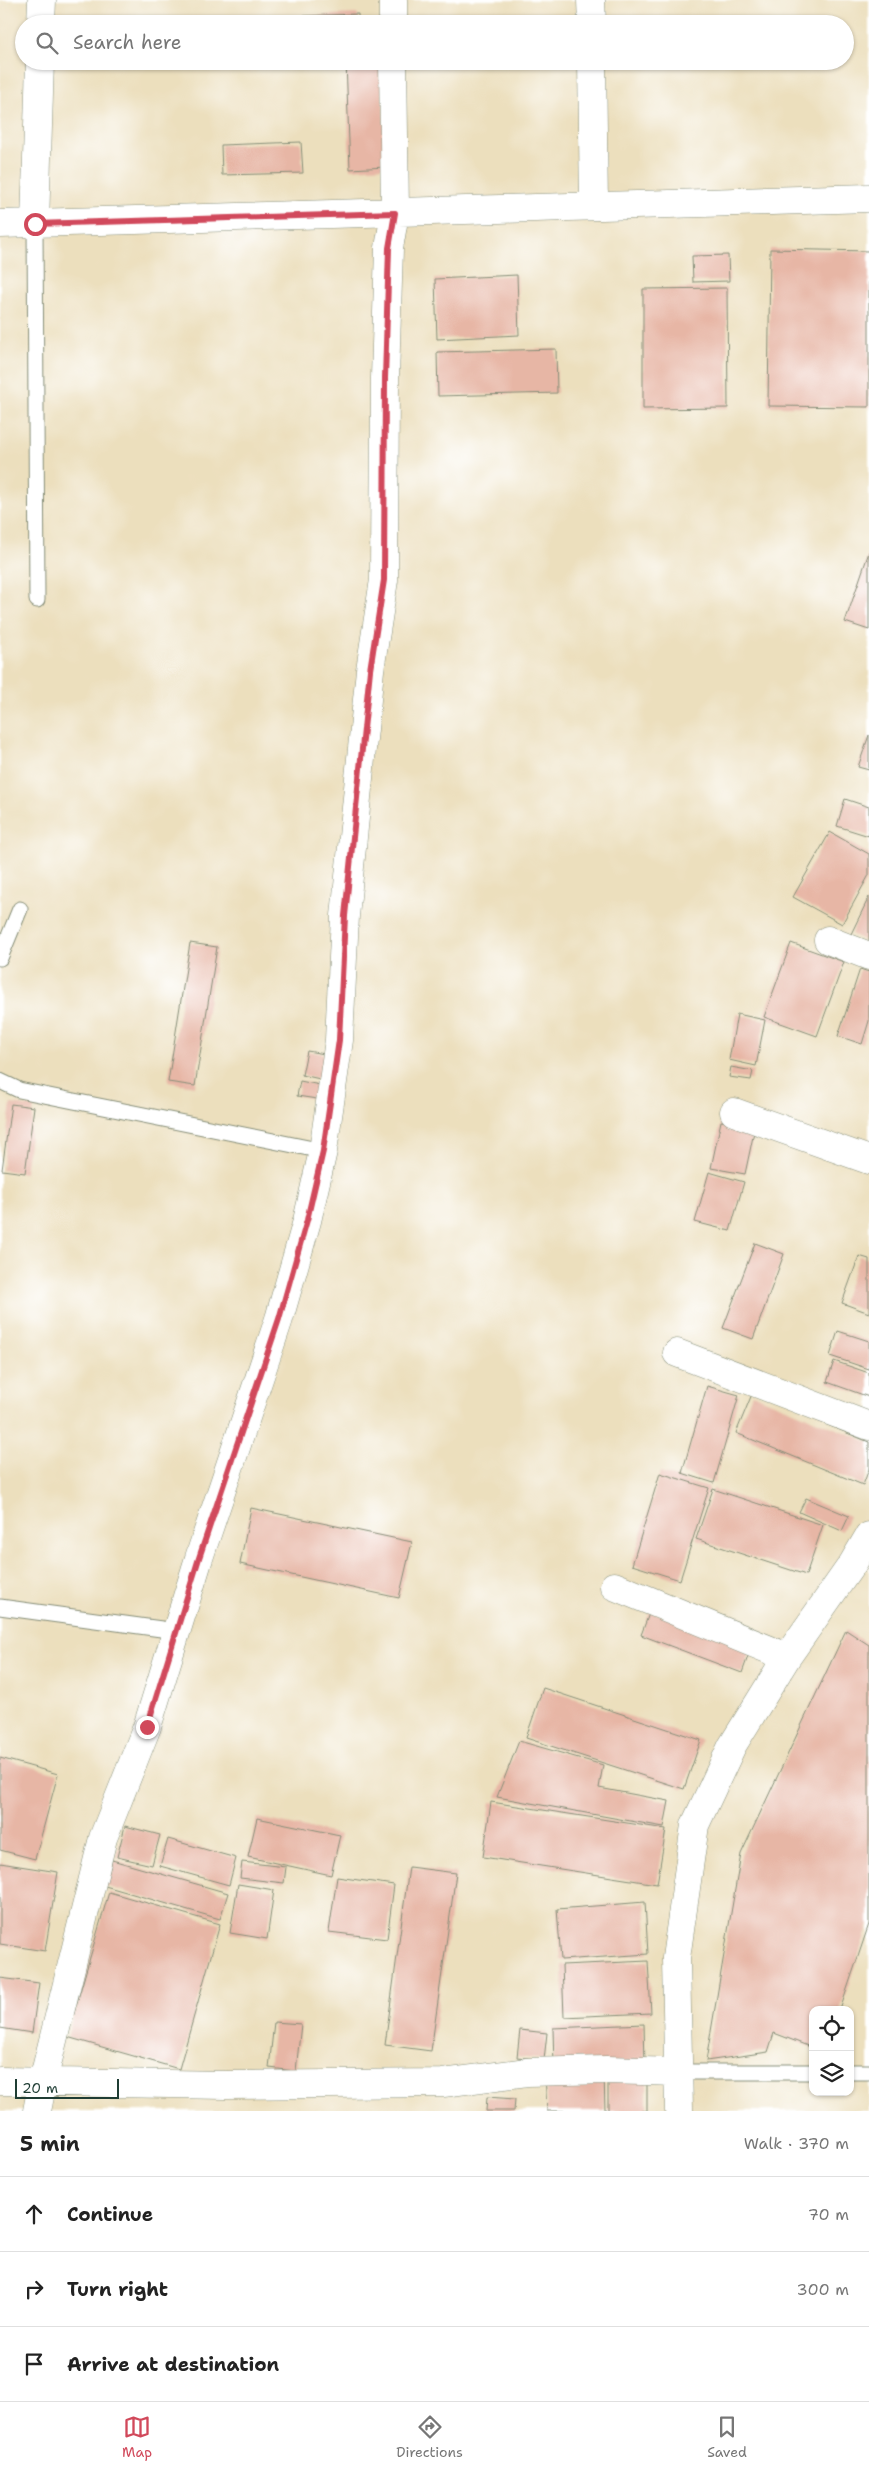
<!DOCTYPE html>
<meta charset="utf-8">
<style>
:root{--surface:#fff;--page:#f2f2f2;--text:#222;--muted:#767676;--line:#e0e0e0;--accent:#d1495b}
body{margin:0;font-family:"Shantell Sans",sans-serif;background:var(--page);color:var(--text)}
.controls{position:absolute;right:15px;bottom:15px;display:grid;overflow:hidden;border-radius:10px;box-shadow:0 1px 4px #0004}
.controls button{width:45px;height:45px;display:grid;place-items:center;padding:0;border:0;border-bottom:1px solid var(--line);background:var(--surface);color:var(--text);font:25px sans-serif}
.scale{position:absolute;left:15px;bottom:12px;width:104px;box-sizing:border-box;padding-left:5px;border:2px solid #1f3d34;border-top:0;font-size:14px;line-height:18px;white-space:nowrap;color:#1f3d34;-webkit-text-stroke:4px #fff;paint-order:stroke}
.stop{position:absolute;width:15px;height:15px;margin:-11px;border:4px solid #d1495b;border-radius:50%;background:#fff}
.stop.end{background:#d1495b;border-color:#fff;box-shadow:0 1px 5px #0008}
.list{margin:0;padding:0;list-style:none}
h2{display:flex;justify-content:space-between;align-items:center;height:65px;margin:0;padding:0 20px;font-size:21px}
h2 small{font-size:16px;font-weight:400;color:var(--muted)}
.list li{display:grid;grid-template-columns:32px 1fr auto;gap:15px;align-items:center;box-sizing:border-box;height:75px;padding:0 20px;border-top:1px solid var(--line)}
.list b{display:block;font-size:19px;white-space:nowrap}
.list em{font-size:16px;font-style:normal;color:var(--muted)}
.icon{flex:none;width:28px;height:28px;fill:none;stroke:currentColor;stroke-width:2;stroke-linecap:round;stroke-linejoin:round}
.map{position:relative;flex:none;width:869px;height:2111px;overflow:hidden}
.search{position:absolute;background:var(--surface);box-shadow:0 1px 4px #0004;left:15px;right:15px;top:15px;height:55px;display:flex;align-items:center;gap:12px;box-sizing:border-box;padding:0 18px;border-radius:28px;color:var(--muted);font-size:19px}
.sheet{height:290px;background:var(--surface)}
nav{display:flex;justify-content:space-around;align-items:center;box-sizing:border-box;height:70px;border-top:1px solid var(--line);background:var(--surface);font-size:14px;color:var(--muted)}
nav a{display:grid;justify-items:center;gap:2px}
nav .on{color:var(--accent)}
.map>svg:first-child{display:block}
.building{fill:#e7b6a5}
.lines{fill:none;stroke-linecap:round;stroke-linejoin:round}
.lane-casing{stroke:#868e78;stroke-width:17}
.street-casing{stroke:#868e78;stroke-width:29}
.lane{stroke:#fff;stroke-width:15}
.street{stroke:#fff;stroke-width:28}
.route{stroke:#d1495b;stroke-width:6}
</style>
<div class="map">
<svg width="869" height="2111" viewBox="0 0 869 2111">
<rect width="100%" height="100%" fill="#fff"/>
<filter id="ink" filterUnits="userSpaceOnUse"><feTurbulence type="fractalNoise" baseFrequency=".02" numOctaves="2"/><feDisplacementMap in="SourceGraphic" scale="10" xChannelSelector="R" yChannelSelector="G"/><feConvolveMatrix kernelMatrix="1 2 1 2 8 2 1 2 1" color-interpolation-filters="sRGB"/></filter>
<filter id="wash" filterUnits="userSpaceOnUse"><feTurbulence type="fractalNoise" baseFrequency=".0096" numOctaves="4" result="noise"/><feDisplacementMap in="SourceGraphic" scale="20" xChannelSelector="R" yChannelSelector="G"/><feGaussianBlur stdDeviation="1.12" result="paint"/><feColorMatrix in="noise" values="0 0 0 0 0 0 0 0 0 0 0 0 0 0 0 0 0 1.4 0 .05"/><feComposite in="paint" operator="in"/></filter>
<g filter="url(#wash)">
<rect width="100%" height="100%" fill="#ecdfbd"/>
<g id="blocks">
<path class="building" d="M 358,14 L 358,24 L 246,24 L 246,18 Z
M 346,61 L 382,61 L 386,167 L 350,169 Z
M 301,142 L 303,173 L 222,175 L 221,145 Z
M 770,249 L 869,251 L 869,407 L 768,406 Z
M 728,255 L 729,281 L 693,282 L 692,256 Z
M 517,275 L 519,335 L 437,339 L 435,279 Z
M 727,288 L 728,408 L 643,409 L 643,289 Z
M 556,349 L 557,393 L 438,396 L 437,352 Z
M 869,552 L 869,630 L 845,622 Z
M 869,735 L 869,770 L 858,767 Z
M 845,799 L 869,807 L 869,836 L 837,826 Z
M 830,832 L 869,854 L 869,875 L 842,924 L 793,897 Z
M 869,897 L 869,943 L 851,934 Z
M 190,943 L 217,947 L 195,1086 L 168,1082 Z
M 791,943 L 844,962 L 817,1036 L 764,1017 Z
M 860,969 L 869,972 L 869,1021 L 862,1044 L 838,1036 Z
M 737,1014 L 765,1020 L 756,1066 L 729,1060 Z
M 307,1051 L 325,1054 L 320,1079 L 302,1075 Z
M 731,1067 L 753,1071 L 751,1080 L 729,1077 Z
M 300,1081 L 320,1085 L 317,1099 L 297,1096 Z
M 11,1104 L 34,1107 L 25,1173 L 2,1170 Z
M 721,1121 L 755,1127 L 745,1174 L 711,1168 Z
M 709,1172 L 744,1182 L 730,1231 L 695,1222 Z
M 755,1243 L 784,1254 L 753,1339 L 723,1328 Z
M 859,1256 L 869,1259 L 869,1313 L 842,1303 Z
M 838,1331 L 869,1341 L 869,1369 L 830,1356 Z
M 834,1361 L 869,1373 L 869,1397 L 827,1382 Z
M 707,1386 L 739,1395 L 714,1483 L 682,1473 Z
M 752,1394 L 869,1442 L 869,1469 L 863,1485 L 736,1433 Z
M 660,1473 L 709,1488 L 680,1580 L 632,1565 Z
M 713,1489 L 823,1525 L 806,1575 L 696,1539 Z
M 806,1498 L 849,1516 L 842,1531 L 799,1512 Z
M 251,1508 L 412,1542 L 399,1598 L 240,1564 Z
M 650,1611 L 751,1648 L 742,1673 L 641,1635 Z
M 846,1630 L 869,1645 L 869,1924 L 840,2010 L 813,2010 L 813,2048 L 774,2033 L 768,2052 L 706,2061 L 741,1854 Z
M 543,1688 L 701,1740 L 684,1789 L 526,1738 Z
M 519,1741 L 603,1765 L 599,1788 L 669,1801 L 664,1827 L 497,1797 Z
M 0,1758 L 58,1774 L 35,1859 L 0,1850 Z
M 491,1802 L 666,1829 L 657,1884 L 483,1857 Z
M 257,1818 L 340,1835 L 331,1875 L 248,1857 Z
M 125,1826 L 160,1835 L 152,1865 L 117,1857 Z
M 168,1839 L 236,1858 L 229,1885 L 160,1866 Z
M 112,1860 L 228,1893 L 220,1919 L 105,1886 Z
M 242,1862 L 286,1867 L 284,1883 L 240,1878 Z
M 0,1863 L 58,1872 L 45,1951 L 0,1944 Z
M 409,1867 L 456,1873 L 431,2051 L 385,2045 Z
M 337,1877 L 394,1885 L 387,1939 L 329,1932 Z
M 238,1884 L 274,1890 L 267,1939 L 230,1933 Z
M 109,1892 L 220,1924 L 179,2069 L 67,2037 Z
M 645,1902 L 648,1954 L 561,1960 L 557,1909 Z
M 648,1961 L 651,2013 L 564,2017 L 562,1965 Z
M 0,1978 L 39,1983 L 32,2033 L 0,2028 Z
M 274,2022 L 301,2024 L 296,2071 L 269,2068 Z
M 644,2024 L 645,2064 L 554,2067 L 553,2028 Z
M 520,2030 L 547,2033 L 544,2060 L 517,2057 Z
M 604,2072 L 605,2111 L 547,2111 L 545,2074 Z
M 608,2080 L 647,2080 L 647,2111 L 608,2111 Z
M 487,2097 L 515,2099 L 514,2111 L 486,2111 Z"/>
</g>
</g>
<g filter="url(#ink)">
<use href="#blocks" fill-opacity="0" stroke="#868e78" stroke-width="1"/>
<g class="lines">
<defs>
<path id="lane" d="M 35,223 L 37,600
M 0,958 L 20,909
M 0,1081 L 19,1090 L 323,1151
M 0,1607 L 176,1631
M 678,2072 L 813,2072
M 850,2072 L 869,2072"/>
<path id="street" d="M 393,0 L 393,24
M 591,0 L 592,24
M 41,24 L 42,0
M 592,61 L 594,206
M 35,223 L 40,61
M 0,224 L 869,198
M 828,940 L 869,956
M 734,1112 L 869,1160
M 677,1353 L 869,1426
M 614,1586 L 787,1657
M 0,2081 L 225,2085 L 443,2083 L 527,2072 L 606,2070 L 678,2072
M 37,2111 L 43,2081 L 103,1838 L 147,1727 L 199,1558 L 279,1319 L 307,1221 L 323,1151 L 339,1040 L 345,916 L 370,670 L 384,580 L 385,378 L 389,248 L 395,213 L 393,61
M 679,2111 L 676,1958 L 695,1825 L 732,1746 L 787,1657 L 853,1563 L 869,1536"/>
</defs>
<use href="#lane" class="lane-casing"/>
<use href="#street" class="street-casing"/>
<use href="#lane" class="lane"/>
<use href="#street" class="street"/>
</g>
</g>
<g class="lines" filter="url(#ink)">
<path class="route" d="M 35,224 L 395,213 L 389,248 L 385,378 L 384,580 L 370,670 L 345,916 L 339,1040 L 323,1151 L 307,1220 L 279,1319 L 199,1558 L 147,1727"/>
</g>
</svg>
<div class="controls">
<button><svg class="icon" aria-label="locate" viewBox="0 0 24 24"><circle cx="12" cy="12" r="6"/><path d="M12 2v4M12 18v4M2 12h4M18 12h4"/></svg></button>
<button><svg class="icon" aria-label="layers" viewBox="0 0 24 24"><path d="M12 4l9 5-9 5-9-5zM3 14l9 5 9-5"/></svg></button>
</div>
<div class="scale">20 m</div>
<div class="stop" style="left:35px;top:224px"></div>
<div class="stop end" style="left:147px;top:1727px"></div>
<div class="search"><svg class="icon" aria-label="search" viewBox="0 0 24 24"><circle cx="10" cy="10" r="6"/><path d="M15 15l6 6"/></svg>Search here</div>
</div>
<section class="sheet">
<h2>5 min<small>Walk · 370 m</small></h2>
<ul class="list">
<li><svg class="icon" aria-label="ahead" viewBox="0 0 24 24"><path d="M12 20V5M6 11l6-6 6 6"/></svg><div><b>Continue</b></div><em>70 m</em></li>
<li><svg class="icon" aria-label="right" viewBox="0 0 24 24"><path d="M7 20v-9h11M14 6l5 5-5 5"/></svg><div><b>Turn right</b></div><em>300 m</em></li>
<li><svg class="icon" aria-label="arrive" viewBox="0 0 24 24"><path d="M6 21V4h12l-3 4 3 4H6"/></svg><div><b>Arrive at destination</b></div></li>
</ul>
</section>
<nav>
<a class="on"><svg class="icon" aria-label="map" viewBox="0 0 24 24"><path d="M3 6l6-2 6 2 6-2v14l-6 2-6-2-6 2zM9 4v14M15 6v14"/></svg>Map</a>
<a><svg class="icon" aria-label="directions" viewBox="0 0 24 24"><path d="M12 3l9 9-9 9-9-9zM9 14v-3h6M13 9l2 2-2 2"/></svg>Directions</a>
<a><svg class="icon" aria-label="saved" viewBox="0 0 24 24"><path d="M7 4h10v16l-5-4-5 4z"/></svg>Saved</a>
</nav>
